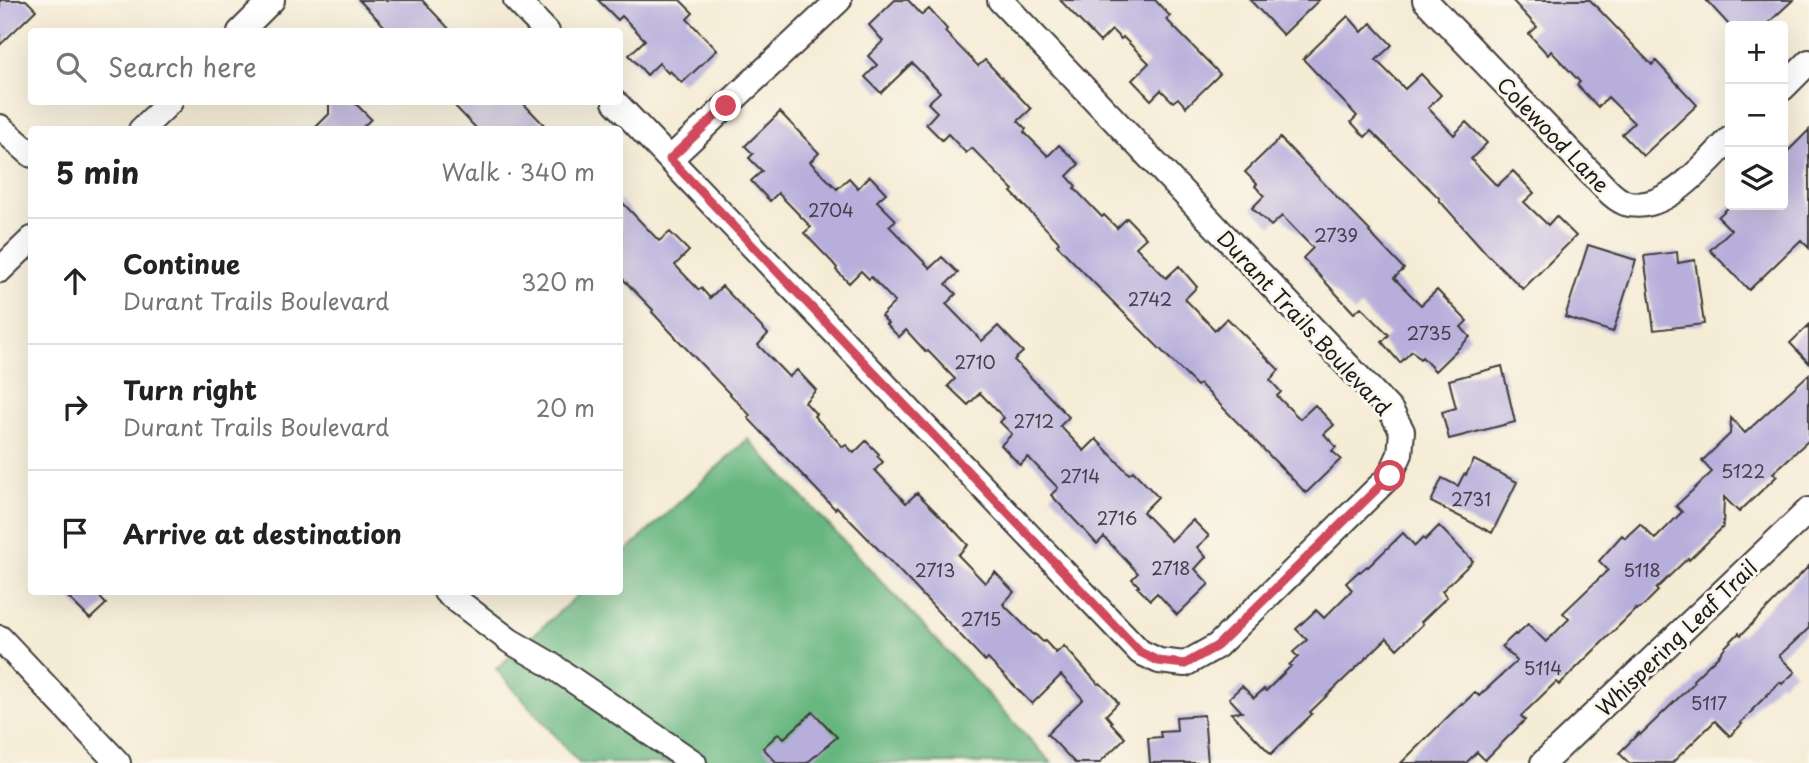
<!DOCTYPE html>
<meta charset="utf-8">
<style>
:root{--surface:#fff;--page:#f6f6f6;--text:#222;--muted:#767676;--line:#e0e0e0}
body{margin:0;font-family:"Playpen Sans",sans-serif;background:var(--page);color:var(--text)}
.controls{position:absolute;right:21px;top:21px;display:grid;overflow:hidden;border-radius:7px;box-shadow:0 7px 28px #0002}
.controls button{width:63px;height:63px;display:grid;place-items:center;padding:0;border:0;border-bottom:2px solid var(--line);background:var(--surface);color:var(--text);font:35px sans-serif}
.stop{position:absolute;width:21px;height:21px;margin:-16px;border:5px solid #d1495b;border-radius:50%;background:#fff}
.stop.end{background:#d1495b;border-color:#fff;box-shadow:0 2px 7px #0008}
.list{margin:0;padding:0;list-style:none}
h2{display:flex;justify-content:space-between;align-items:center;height:91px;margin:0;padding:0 28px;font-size:30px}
h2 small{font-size:23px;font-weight:400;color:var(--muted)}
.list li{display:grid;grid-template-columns:46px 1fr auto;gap:21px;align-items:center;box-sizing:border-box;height:126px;padding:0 28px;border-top:2px solid var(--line)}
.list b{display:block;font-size:26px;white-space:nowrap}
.list p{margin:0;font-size:23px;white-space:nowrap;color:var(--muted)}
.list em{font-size:23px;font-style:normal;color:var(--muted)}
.icon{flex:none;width:38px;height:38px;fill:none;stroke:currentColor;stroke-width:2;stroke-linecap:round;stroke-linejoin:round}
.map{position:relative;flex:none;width:1809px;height:763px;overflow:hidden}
.search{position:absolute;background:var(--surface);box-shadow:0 7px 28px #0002;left:28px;top:28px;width:595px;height:77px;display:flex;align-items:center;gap:18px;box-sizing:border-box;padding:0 24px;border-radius:7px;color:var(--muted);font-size:26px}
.panel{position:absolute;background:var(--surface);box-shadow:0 7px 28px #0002;left:28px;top:126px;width:595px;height:469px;border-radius:7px}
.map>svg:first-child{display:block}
.forest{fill:#68b67f;stroke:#42694e;stroke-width:2}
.building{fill:#b7aedb}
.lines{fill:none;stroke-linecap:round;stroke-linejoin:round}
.minor-casing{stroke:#3d3b38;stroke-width:28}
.minor{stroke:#fff;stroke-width:24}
.route{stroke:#d1495b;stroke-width:9}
.labels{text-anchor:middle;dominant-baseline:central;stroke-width:6;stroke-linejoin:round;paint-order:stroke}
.number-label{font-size:18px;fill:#43404c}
.street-label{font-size:21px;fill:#1c1c1c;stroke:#fbf7ec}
</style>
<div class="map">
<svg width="1809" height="763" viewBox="0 0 1809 763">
<rect width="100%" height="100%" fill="#fbf7ec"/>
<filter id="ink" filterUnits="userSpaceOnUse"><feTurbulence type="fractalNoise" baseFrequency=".0143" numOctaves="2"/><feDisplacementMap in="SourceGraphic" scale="14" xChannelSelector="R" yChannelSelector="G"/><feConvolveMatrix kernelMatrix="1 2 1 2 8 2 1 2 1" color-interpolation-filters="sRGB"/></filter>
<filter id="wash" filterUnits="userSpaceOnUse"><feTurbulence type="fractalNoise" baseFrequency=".00686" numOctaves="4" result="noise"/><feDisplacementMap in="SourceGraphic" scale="28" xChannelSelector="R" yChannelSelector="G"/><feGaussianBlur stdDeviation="1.57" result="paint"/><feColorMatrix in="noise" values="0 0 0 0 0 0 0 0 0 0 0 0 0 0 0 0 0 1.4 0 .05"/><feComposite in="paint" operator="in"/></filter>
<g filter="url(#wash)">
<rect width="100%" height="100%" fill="#f5ecd6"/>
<path class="forest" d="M 748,439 L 1052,763 L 579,763 L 496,669 L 581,592 L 620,592 L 620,557 Z"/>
<g id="blocks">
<path class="building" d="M 0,0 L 26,0 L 36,10 L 0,45 Z
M 359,0 L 422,0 L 452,32 L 390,32 Z
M 598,0 L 680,0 L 693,13 L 687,19 L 717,50 L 682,83 L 670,71 L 668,73 L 659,63 L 647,75 L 629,55 L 645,40 L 622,16 L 618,20 Z
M 895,0 L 908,0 L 922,15 L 929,9 L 947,29 L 945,32 L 978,66 L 985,60 L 1031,109 L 1018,121 L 1026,129 L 1024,132 L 1048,156 L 1059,145 L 1079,164 L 1067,176 L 1076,186 L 1074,188 L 1102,217 L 1104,215 L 1117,228 L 1127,218 L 1146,238 L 1136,247 L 1166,278 L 1179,266 L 1197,287 L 1185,299 L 1215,330 L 1227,318 L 1279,370 L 1270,380 L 1281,392 L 1277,396 L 1300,419 L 1315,405 L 1334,425 L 1324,434 L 1336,447 L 1332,451 L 1341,459 L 1306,493 L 1200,384 L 1197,386 L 1097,286 L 1057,245 L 1059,242 L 1011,192 L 1013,190 L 972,148 L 966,153 L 948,134 L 942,140 L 926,124 L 937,112 L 928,103 L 940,92 L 912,63 L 881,93 L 865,77 L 877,65 L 868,56 L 883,41 L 869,25 Z
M 1060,0 L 1155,0 L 1170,16 L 1166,19 L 1220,74 L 1186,107 L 1178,98 L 1173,102 L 1161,90 L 1151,100 L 1132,80 L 1149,63 L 1123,37 L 1121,39 L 1112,30 L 1100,42 Z
M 1250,0 L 1319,0 L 1283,35 Z
M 1512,0 L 1590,0 L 1652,65 L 1656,61 L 1697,105 L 1643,156 L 1622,134 L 1634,123 L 1608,97 L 1598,107 L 1577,85 L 1580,82 L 1551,51 L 1548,55 L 1529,34 L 1537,27 Z
M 1706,0 L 1793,0 L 1765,26 L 1730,26 Z
M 1348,16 L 1362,32 L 1371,23 L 1392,45 L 1376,60 L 1405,89 L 1421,74 L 1441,95 L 1428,108 L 1454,135 L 1466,122 L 1487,143 L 1471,159 L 1497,186 L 1513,171 L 1534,193 L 1524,202 L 1548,225 L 1556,216 L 1576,236 L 1523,289 L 1487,254 L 1439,200 L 1440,199 L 1371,131 L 1365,137 L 1351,122 L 1357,116 L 1303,59 Z
M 329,102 L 354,102 L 371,119 L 360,130 L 313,130 L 329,114 Z
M 451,102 L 522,102 L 549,130 L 478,130 Z
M 780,112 L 819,153 L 810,162 L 837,189 L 849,178 L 858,188 L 870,176 L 886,193 L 877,201 L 896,220 L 889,226 L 930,268 L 942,257 L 958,273 L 946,284 L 956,294 L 946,304 L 982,341 L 998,326 L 1023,352 L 1014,360 L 1069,417 L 1060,426 L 1084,451 L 1096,439 L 1129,474 L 1133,471 L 1158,497 L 1143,512 L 1171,541 L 1193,520 L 1209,536 L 1197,547 L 1206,557 L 1195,569 L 1209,584 L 1177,615 L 1157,593 L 1150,600 L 1137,587 L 1139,586 L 1132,579 L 1138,573 L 1104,537 L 1097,544 L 1085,531 L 1051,495 L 1058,488 L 1028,457 L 1020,465 L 1001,445 L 1012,434 L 1000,422 L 1004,418 L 980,393 L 968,405 L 948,386 L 955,379 L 928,351 L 926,352 L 906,330 L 899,337 L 886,324 L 888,323 L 881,316 L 895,302 L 871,277 L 869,279 L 861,271 L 849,283 L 836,270 L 837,268 L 832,262 L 804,233 L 811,227 L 778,193 L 770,201 L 751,181 L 762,171 L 749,158 L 753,154 L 745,146 Z
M 1809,130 L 1809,248 L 1801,240 L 1749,290 L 1710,250 L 1731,230 L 1718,217 L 1731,205 L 1783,205 L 1783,156 Z
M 1280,138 L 1370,231 L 1369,232 L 1404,269 L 1394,278 L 1421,305 L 1437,290 L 1467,321 L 1461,327 L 1470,337 L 1435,371 L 1422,357 L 1420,359 L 1412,351 L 1400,363 L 1382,342 L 1389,335 L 1361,307 L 1354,313 L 1303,258 L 1313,248 L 1282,216 L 1271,226 L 1252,208 L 1264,196 L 1255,186 L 1257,184 L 1245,172 Z
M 620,200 L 659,241 L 670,232 L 689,251 L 675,265 L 699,290 L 701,288 L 710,298 L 722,286 L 768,334 L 758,345 L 789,377 L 797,370 L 816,390 L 805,402 L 816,414 L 814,416 L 843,447 L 846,445 L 854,453 L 866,441 L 879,454 L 877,456 L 883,462 L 875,470 L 906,503 L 917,493 L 949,525 L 968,545 L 958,555 L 985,583 L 995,572 L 1014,592 L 1003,604 L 1034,635 L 1035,634 L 1043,642 L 1045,641 L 1056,653 L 1064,646 L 1098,684 L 1100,683 L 1113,696 L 1118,703 L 1106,715 L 1112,722 L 1111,723 L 1125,738 L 1099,763 L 1075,763 L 1047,734 L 1083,699 L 1061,675 L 1032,704 L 988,659 L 985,661 L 888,559 L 837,507 L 835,509 L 748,418 L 750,415 L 681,343 L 652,312 L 653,310 L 620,276 Z
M 1588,245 L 1636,260 L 1613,332 L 1565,317 Z
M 1677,252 L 1678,263 L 1695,260 L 1704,324 L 1654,330 L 1644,256 Z
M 1809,325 L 1809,363 L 1790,343 Z
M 1502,366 L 1515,422 L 1449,439 L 1442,412 L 1456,408 L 1449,380 Z
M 1809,374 L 1809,440 L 1773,473 L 1777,476 L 1739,512 L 1724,497 L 1723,527 L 1689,560 L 1688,558 L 1656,589 L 1658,591 L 1644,605 L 1637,610 L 1636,609 L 1559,685 L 1556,682 L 1521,716 L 1525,720 L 1485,760 L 1477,752 L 1466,763 L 1401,763 L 1462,703 L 1463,704 L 1475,692 L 1479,696 L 1517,661 L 1502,646 L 1515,634 L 1516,635 L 1528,624 L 1546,642 L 1569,619 L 1563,613 L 1608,570 L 1599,561 L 1622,535 L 1625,538 L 1640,524 L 1655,539 L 1682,512 L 1676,506 L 1712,472 L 1702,461 L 1730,434 L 1731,418 L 1745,433 Z
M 1474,460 L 1517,482 L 1492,533 L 1431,502 L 1442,478 L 1458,486 L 1464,474 L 1466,475 Z
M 1439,526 L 1473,561 L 1442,591 L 1447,597 L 1421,622 L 1423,624 L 1397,649 L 1387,638 L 1310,712 L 1312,714 L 1271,754 L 1231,713 L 1242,712 L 1229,698 L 1242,686 L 1254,698 L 1264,689 L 1266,691 L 1291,666 L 1289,665 L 1298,657 L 1293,652 L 1307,640 L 1296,629 L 1316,610 L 1324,618 L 1352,590 L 1346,583 L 1359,571 L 1360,572 L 1367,566 L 1368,567 L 1403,533 L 1415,546 L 1423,538 L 1425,540 Z
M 1809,566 L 1809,628 L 1779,656 L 1795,672 L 1782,684 L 1780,682 L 1752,710 L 1753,711 L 1740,723 L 1742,724 L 1730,736 L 1715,721 L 1672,763 L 1629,763 L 1619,753 L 1639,733 L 1640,735 L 1695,682 L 1693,680 L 1720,654 L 1725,647 L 1739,633 L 1741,635 Z
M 63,592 L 95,592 L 106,604 L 90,619 Z
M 813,712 L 837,737 L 807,763 L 777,763 L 763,748 L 779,733 L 784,738 Z
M 1204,715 L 1208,763 L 1150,763 L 1148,738 L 1161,737 L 1160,732 L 1177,731 L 1176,717 Z"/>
</g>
</g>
<g filter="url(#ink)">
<use href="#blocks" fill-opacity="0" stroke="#3d3b38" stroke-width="2"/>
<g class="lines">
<defs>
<path id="minor" d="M 516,0 L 547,32
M 1425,0 L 1607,190 C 1612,195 1618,200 1625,203 C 1665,215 1705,164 1730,139
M 240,32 L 272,0
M 1783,88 L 1809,62
M 615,102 L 1140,652 L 1159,661 L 1185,664 L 1217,646 L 1390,476 L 1400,454 L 1402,431 L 1391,411 L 1000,0
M 0,127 L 32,155
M 141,130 L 170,102
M 670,159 L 839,0
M 0,270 L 32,239
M 446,592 L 510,641 L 548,663 L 694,763
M 0,638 L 118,763
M 1543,763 L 1809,510"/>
</defs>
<use href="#minor" class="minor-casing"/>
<use href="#minor" class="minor"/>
</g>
</g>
<g class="lines" filter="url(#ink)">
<path class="route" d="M 726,106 L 670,159 L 1140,652 L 1158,661 L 1185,664 L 1217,646 L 1390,476"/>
</g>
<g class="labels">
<g class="number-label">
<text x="831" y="209">2704</text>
<text x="1336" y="234">2739</text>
<text x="1150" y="298">2742</text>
<text x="1429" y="332">2735</text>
<text x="975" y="361">2710</text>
<text x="1034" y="420">2712</text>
<text x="1743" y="470">5122</text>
<text x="1080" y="475">2714</text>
<text x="1471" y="498">2731</text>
<text x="1117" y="517">2716</text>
<text x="1171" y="567">2718</text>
<text x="935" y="569">2713</text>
<text x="1642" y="569">5118</text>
<text x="981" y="618">2715</text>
<text x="1543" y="667">5114</text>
<text x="1709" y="702">5117</text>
</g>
<g class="street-label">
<text transform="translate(1554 134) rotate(46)">Colewood Lane</text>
<text transform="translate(1305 322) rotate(47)">Durant Trails Boulevard</text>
<text transform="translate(1676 637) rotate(-44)">Whispering Leaf Trail</text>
</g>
</g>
</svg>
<div class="controls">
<button>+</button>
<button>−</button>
<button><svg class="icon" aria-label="layers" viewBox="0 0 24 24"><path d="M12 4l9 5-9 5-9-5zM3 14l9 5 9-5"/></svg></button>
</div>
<div class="stop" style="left:1390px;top:476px"></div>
<div class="stop end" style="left:726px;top:106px"></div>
<div class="search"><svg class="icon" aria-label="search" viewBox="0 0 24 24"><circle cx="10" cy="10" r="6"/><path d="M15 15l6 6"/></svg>Search here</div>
<section class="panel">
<h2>5 min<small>Walk · 340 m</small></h2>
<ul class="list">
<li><svg class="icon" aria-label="ahead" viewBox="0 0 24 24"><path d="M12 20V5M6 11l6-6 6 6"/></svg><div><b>Continue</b><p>Durant Trails Boulevard</p></div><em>320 m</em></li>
<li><svg class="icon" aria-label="right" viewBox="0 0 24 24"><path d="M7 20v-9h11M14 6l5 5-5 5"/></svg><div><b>Turn right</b><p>Durant Trails Boulevard</p></div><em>20 m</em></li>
<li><svg class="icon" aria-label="arrive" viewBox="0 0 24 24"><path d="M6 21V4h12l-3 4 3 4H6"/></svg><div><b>Arrive at destination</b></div></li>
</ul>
</section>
</div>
